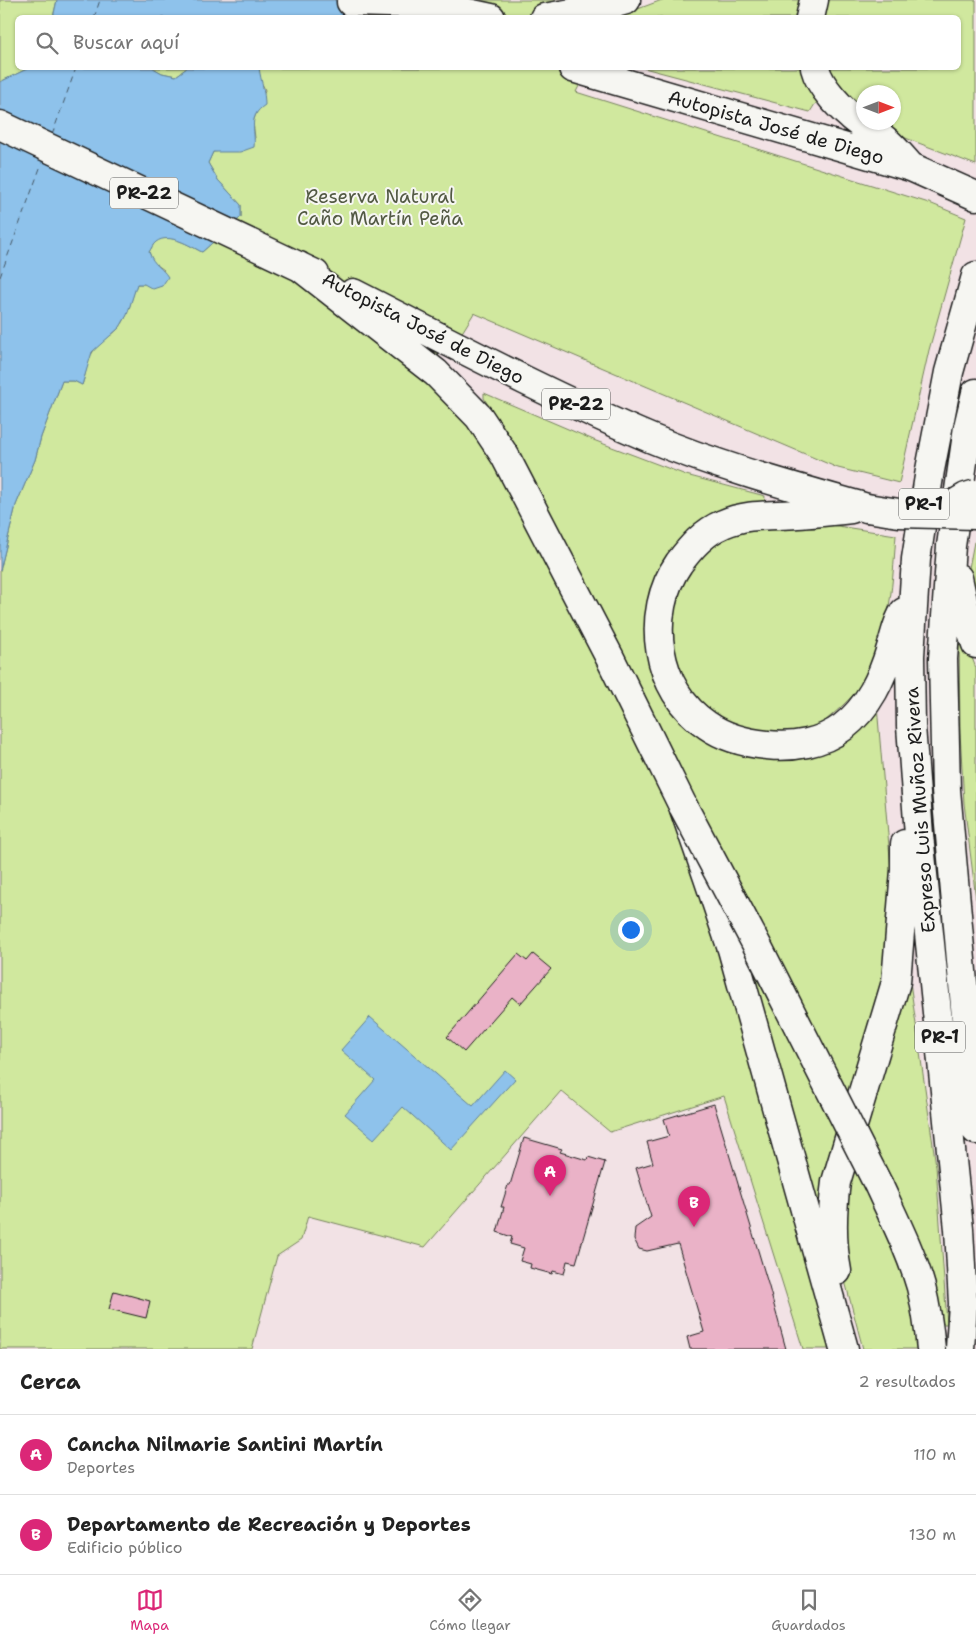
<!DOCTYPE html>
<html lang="es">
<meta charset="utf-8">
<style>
:root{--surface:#fff;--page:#f2f2f2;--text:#222;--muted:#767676;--line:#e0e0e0;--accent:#db2777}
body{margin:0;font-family:"Shantell Sans",sans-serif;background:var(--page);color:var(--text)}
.compass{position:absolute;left:856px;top:85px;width:45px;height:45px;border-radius:50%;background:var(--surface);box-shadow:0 1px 4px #0004;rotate:90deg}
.you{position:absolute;left:630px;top:929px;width:18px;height:18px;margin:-12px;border:4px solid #fff;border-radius:50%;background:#1a73e8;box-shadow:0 0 0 8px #1a73e833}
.badge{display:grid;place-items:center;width:32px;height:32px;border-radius:50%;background:var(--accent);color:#fff;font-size:16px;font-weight:700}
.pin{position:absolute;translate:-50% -41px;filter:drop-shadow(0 1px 2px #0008)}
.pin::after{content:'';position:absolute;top:26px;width:18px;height:15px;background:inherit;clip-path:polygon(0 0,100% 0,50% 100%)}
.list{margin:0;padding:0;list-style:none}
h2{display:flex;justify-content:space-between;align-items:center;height:65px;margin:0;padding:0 20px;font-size:21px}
h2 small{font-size:16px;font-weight:400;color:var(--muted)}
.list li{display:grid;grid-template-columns:32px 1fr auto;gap:15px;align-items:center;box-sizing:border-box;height:80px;padding:0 20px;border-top:1px solid var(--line)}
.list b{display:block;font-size:19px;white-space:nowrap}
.list p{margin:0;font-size:16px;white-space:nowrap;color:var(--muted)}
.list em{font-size:16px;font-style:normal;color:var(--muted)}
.icon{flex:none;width:28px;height:28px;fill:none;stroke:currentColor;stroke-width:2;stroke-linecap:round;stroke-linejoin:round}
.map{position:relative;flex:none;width:976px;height:1349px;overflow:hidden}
.search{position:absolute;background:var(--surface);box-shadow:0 1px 4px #0004;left:15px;right:15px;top:15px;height:55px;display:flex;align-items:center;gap:12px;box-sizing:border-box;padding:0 18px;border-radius:8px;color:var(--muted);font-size:19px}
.sheet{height:225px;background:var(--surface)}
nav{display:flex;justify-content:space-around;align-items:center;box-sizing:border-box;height:70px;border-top:1px solid var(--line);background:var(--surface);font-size:14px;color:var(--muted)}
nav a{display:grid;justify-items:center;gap:2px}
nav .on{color:var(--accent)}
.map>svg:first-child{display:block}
.green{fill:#d0e89e;stroke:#76825d}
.water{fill:#8ec2eb;stroke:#608098}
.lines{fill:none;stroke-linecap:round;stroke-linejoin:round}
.ferry{stroke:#445664;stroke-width:1;stroke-dasharray:6 5;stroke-linecap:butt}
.building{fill:#eab2c7;stroke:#1c1c1c}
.highway-casing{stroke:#1c1c1c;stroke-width:31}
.highway{stroke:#f6f6f2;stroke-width:28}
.highway-bridge-casing{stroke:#1c1c1c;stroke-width:31;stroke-linecap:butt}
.highway-bridge{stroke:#f6f6f2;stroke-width:28}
.labels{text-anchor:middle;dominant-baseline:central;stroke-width:4;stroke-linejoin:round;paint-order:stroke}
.shield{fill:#f6f6f2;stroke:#5d5d5c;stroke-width:1}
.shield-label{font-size:18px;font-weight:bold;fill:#1c1c1c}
.street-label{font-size:19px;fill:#1c1c1c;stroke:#f6f6f2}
.park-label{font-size:19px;fill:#525943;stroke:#f6f6f2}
</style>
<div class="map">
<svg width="976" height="1349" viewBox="0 0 976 1349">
<rect width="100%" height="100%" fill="#f2e2e5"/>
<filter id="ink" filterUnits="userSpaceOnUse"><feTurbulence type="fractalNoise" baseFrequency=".02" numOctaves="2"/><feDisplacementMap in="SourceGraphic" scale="10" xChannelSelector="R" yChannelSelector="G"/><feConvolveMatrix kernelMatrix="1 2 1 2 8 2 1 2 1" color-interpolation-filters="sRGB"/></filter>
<g filter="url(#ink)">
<path class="green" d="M 0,0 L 57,0 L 53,17 L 18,18 L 18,68 L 29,68 L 0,82 Z
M 347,0 L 621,0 L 627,13 L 662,0 L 976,0 L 976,165 L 882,129 L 871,123 L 894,122 L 894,92 L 864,92 L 863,117 L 841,94 L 815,104 L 810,112 L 644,68 L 958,68 L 958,18 L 342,18 Z
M 153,68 L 187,68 L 176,76 L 162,73 Z
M 259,68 L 588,68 L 576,92 L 932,204 L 966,218 L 929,350 L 899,483 L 838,468 L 474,313 L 463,331 L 418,376 L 448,402 L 478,434 L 579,626 L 682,837 L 718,934 L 838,1349 L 803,1349 L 724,1096 L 610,1132 L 561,1091 L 425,1247 L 308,1216 L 301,1240 L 277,1256 L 252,1349 L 0,1349 L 0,571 L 16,505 L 35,460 L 41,437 L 62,381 L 74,381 L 82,385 C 86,375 86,364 91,355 C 97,343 111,337 119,328 C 129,316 131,298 137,284 L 144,284 L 164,270 L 153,262 L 149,252 C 151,249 153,244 156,241 C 169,232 190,246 202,252 L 241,217 L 241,205 L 218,180 L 208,163 L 213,152 L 223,151 L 255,138 L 253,122 L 265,90 L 260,79 Z
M 484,393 L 596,441 L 686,475 L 765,496 L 764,507 L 805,521 L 896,535 C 892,587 890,653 853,695 C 843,706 831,716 819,726 L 877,706 L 896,928 L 849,1106 L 526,474 L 484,398 Z
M 974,542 L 976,542 L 976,632 L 968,591 L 969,568 Z
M 959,640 L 965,640 L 976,668 L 976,899 L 964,803 L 960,732 Z
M 751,968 L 839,1131 L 824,1233 Z
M 910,982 L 936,1166 L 947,1324 L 934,1324 L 859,1124 Z
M 849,1159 L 905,1270 L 924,1349 L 863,1349 L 840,1262 Z"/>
<path class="water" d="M 57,0 L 347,0 L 342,17 L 53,18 Z
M 29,68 L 153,68 L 162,73 L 176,76 L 187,68 L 259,68 C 261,81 265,92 265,105 C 247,117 256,129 254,147 L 240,152 L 213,152 L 208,163 L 218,180 L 241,205 L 241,217 L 202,252 C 190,246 169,232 156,242 C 153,244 151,249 149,252 C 154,266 161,266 168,277 L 162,286 L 153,289 L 144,284 L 137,284 L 127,315 L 120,327 L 92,352 L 82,385 L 74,381 L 62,381 L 41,437 L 35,460 L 16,505 L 0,571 L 0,82 Z
M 370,1017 L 473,1106 L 505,1070 L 515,1079 L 451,1150 L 403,1107 L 374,1139 L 345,1114 L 375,1080 L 341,1050 Z"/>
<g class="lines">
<path class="ferry" d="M 94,18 L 100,0
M 52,135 L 76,68
M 0,277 L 43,160"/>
</g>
<path class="building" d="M 518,954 L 527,961 L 533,954 L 551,969 L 520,1004 L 512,997 L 464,1052 L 447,1037 Z
M 714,1104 L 769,1287 L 786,1349 L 690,1349 L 687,1337 L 704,1332 L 678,1244 L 647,1251 L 639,1249 L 634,1239 L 635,1228 L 651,1217 L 636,1168 L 653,1163 L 647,1142 L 669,1136 L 664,1119 Z
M 524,1138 L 562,1149 L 560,1152 L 587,1160 L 588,1157 L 605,1162 L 576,1263 L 567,1261 L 564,1274 L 553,1271 L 552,1274 L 530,1268 L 531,1264 L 520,1261 L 524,1248 L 510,1244 L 512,1237 L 497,1232 L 504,1207 L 501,1207 L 508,1185 L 510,1185 Z
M 114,1291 L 150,1301 L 146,1318 L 109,1309 Z"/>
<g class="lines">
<defs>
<path id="highway" d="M 351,2 L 426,4 L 491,18
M 544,18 L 599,8 L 626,0
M 810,18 L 814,0
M 573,68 L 911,167 L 976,196
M 815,68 C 820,88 842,110 859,123 C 867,129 877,133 885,140 C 894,147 902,157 910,166
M 0,125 L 315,274
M 299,266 L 436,373 L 479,417 L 505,456 L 610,658 L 683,806 L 708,878 L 732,949 L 844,1349
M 353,293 C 451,343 549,395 650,438 C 720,467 794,487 867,508
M 976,393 L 968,427 L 951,546 L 943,659 L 946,790 L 976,1130
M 851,509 C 833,511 815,513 798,514 C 772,516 747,513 723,524 C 704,532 691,547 679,563 C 644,613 655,691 707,725 C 724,737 747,743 767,745 C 793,748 822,743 843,727 C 869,707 882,678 891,648 C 895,636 897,622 904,612
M 958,578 L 966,615 L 976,644
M 879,1186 C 894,1219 911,1252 921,1287 C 926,1307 929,1328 931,1349
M 837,1271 C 831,1240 832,1212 836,1182 L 896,982 L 905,870 L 905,844
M 960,1349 L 963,1304 L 959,1229 L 919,835 L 911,726 L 910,656 L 916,559 L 930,470 L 949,372 L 976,276"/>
</defs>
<use href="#highway" class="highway-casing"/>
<use href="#highway" class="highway"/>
<defs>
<path id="highway-bridge" d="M 867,508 L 899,513 L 976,515
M 939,513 L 966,497 L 976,494
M 683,806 L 760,951 L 879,1186"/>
</defs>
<use href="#highway-bridge" class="highway-bridge-casing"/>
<use href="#highway-bridge" class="highway-bridge"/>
</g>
</g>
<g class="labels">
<g class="shield">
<rect x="110" y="177.5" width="68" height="31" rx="4"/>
<rect x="542" y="388.5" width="68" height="31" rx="4"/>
<rect x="899" y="488.5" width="50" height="31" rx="4"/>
<rect x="915" y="1021.5" width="50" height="31" rx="4"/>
</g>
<g class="shield-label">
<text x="144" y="193">PR-22</text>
<text x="576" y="404">PR-22</text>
<text x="924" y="504">PR-1</text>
<text x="940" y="1037">PR-1</text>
</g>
<g class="street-label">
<text transform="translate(776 127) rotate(16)">Autopista José de Diego</text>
<text transform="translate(423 328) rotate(27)">Autopista José de Diego</text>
<text transform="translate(920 810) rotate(-94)">Expreso Luis Muñoz Rivera</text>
</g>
<g class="park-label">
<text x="380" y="196">Reserva Natural<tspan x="380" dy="22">Caño Martín Peña</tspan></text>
</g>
</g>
</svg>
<svg class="compass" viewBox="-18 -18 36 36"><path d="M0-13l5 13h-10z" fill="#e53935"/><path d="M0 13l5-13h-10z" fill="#767676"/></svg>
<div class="you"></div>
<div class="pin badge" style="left:550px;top:1196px">A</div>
<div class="pin badge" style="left:694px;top:1227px">B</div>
<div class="search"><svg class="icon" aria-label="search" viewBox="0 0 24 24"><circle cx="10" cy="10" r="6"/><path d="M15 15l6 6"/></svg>Buscar aquí</div>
</div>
<section class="sheet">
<h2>Cerca<small>2 resultados</small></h2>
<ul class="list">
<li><span class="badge">A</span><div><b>Cancha Nilmarie Santini Martín</b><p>Deportes</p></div><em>110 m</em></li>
<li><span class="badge">B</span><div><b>Departamento de Recreación y Deportes</b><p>Edificio público</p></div><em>130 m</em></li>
</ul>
</section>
<nav>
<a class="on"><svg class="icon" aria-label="map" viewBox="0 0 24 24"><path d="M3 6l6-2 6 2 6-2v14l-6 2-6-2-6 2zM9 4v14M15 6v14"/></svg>Mapa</a>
<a><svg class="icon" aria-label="directions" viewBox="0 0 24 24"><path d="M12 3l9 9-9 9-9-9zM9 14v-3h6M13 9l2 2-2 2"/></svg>Cómo llegar</a>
<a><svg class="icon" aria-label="saved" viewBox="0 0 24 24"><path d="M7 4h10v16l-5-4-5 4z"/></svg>Guardados</a>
</nav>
